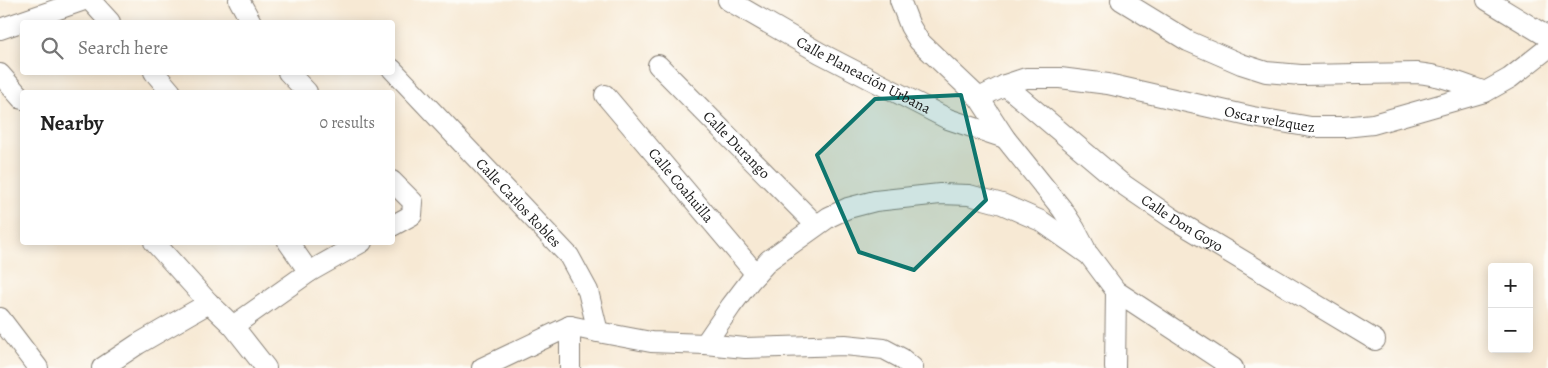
<!DOCTYPE html>
<meta charset="utf-8">
<style>
:root{--surface:#fff;--page:#f2f2f2;--text:#222;--muted:#767676;--line:#e0e0e0}
body{margin:0;font-family:Alegreya,serif;background:var(--page);color:var(--text)}
.controls{position:absolute;right:15px;bottom:15px;display:grid;overflow:hidden;border-radius:5px;box-shadow:0 2px 12px #0003}
.controls button{width:45px;height:45px;display:grid;place-items:center;padding:0;border:0;border-bottom:1px solid var(--line);background:var(--surface);color:var(--text);font:25px sans-serif}
.list{margin:0;padding:0;list-style:none}
h2{display:flex;justify-content:space-between;align-items:center;height:65px;margin:0;padding:0 20px;font-size:21px}
h2 small{font-size:16px;font-weight:400;color:var(--muted)}
.icon{flex:none;width:28px;height:28px;fill:none;stroke:currentColor;stroke-width:2;stroke-linecap:round;stroke-linejoin:round}
.map{position:relative;flex:none;width:1548px;height:368px;overflow:hidden}
.search{position:absolute;background:var(--surface);box-shadow:0 2px 12px #0003;left:20px;top:20px;width:375px;height:55px;display:flex;align-items:center;gap:12px;box-sizing:border-box;padding:0 18px;border-radius:5px;color:var(--muted);font-size:19px}
.panel{position:absolute;background:var(--surface);box-shadow:0 2px 12px #0003;left:20px;top:90px;width:375px;height:155px;border-radius:5px}
.map>svg:first-child{display:block}
.lines{fill:none;stroke-linecap:round;stroke-linejoin:round}
.minor-casing{stroke:#8a8278;stroke-width:22}
.minor{stroke:#fff;stroke-width:20}
.marked{fill:#0f766e;fill-opacity:0.2;stroke:#0f766e;stroke-width:4;stroke-linejoin:round}
.labels{text-anchor:middle;dominant-baseline:central;stroke-width:4.5;stroke-linejoin:round;paint-order:stroke}
.street-label{font-size:15px;fill:#1c1c1c;stroke:#fdfcf7}
</style>
<div class="map">
<svg width="1548" height="368" viewBox="0 0 1548 368">
<rect width="100%" height="100%" fill="#fdfcf7"/>
<filter id="ink" filterUnits="userSpaceOnUse"><feTurbulence type="fractalNoise" baseFrequency=".02" numOctaves="2"/><feDisplacementMap in="SourceGraphic" scale="10" xChannelSelector="R" yChannelSelector="G"/><feConvolveMatrix kernelMatrix="1 2 1 2 8 2 1 2 1" color-interpolation-filters="sRGB"/></filter>
<filter id="wash" filterUnits="userSpaceOnUse"><feTurbulence type="fractalNoise" baseFrequency=".0096" numOctaves="4" result="noise"/><feDisplacementMap in="SourceGraphic" scale="20" xChannelSelector="R" yChannelSelector="G"/><feGaussianBlur stdDeviation="1.12" result="paint"/><feColorMatrix in="noise" values="0 0 0 0 0 0 0 0 0 0 0 0 0 0 0 0 0 1.4 0 .05"/><feComposite in="paint" operator="in"/></filter>
<g filter="url(#wash)">
<rect width="100%" height="100%" fill="#f7e9d4"/>
</g>
<g filter="url(#ink)">
<g class="lines">
<defs>
<g id="minor">
<path d="M 90,0 L 110,22"/>
<path d="M 239,0 L 251,22"/>
<path id="s1" d="M 728,0 L 820,53 L 948,119 L 1005,138"/>
<path d="M 900,0 L 910,26 L 919,41 L 979,98 L 1005,138 L 1062,209 L 1075,229 L 1085,248"/>
<path d="M 1121,0 L 1188,41 L 1241,64 L 1266,72 L 1301,75 L 1417,73 C 1441,75 1463,84 1485,92"/>
<path d="M 1487,0 L 1548,37"/>
<path d="M 0,29 L 84,0"/>
<path id="s2" d="M 658,65 L 816,225"/>
<path id="s3" d="M 392,69 L 569,256 L 588,291 L 598,332 L 570,326"/>
<path d="M 154,72 L 171,92"/>
<path d="M 288,72 L 307,92"/>
<path d="M 0,74 L 22,99"/>
<path id="s4" d="M 1005,85 L 1121,183 L 1172,218 L 1375,340"/>
<path id="s5" d="M 605,95 L 756,274"/>
<path id="s6" d="M 979,98 L 1005,85 L 1026,78 L 1060,78 L 1108,84 L 1253,117 L 1311,127 L 1344,127 L 1373,124 L 1485,92 L 1510,78 L 1548,48"/>
<path d="M 392,181 L 413,202 L 412,215 L 392,226"/>
<path d="M 154,242 L 209,303 L 233,326 L 266,368"/>
<path d="M 288,242 L 309,272"/>
<path d="M 0,318 L 38,368"/>
<path d="M 233,326 L 309,272 L 362,242"/>
<path d="M 598,332 L 651,342 L 705,344 L 745,348 L 845,345 L 884,349 L 901,358 L 913,368"/>
<path d="M 705,344 L 731,306 L 750,281 L 769,260 L 829,217 L 848,208 L 875,201 L 940,194 L 969,195 L 1002,204 L 1041,221 L 1089,255 L 1116,291 L 1233,368"/>
<path d="M 102,368 L 138,344 L 209,303"/>
<path d="M 482,368 L 570,326"/>
<path d="M 570,368 L 570,326"/>
<path d="M 1115,368 L 1116,291"/>
</g>
</defs>
<use href="#minor" class="minor-casing"/>
<use href="#minor" class="minor"/>
</g>
</g>
<path class="marked" d="M 961,95 L 986,200 L 914,270 L 859,252 L 817,155 L 875,99 Z"/>
<g class="labels">
<g class="street-label">
<text stroke="none"><textPath href="#s1" startOffset="155">Calle Planeación Urbana</textPath></text>
<text stroke="none"><textPath href="#s6" startOffset="299">Oscar velzquez</textPath></text>
<text stroke="none"><textPath href="#s2" startOffset="112">Calle Durango</textPath></text>
<text stroke="none"><textPath href="#s5" startOffset="118">Calle Coahuilla</textPath></text>
<text stroke="none"><textPath href="#s3" startOffset="184">Calle Carlos Robles</textPath></text>
<text stroke="none"><textPath href="#s4" startOffset="225">Calle Don Goyo</textPath></text>
</g>
</g>
</svg>
<div class="controls">
<button>+</button>
<button>−</button>
</div>
<div class="search"><svg class="icon" aria-label="search" viewBox="0 0 24 24"><circle cx="10" cy="10" r="6"/><path d="M15 15l6 6"/></svg>Search here</div>
<section class="panel">
<h2>Nearby<small>0 results</small></h2>
<ul class="list">
</ul>
</section>
</div>
